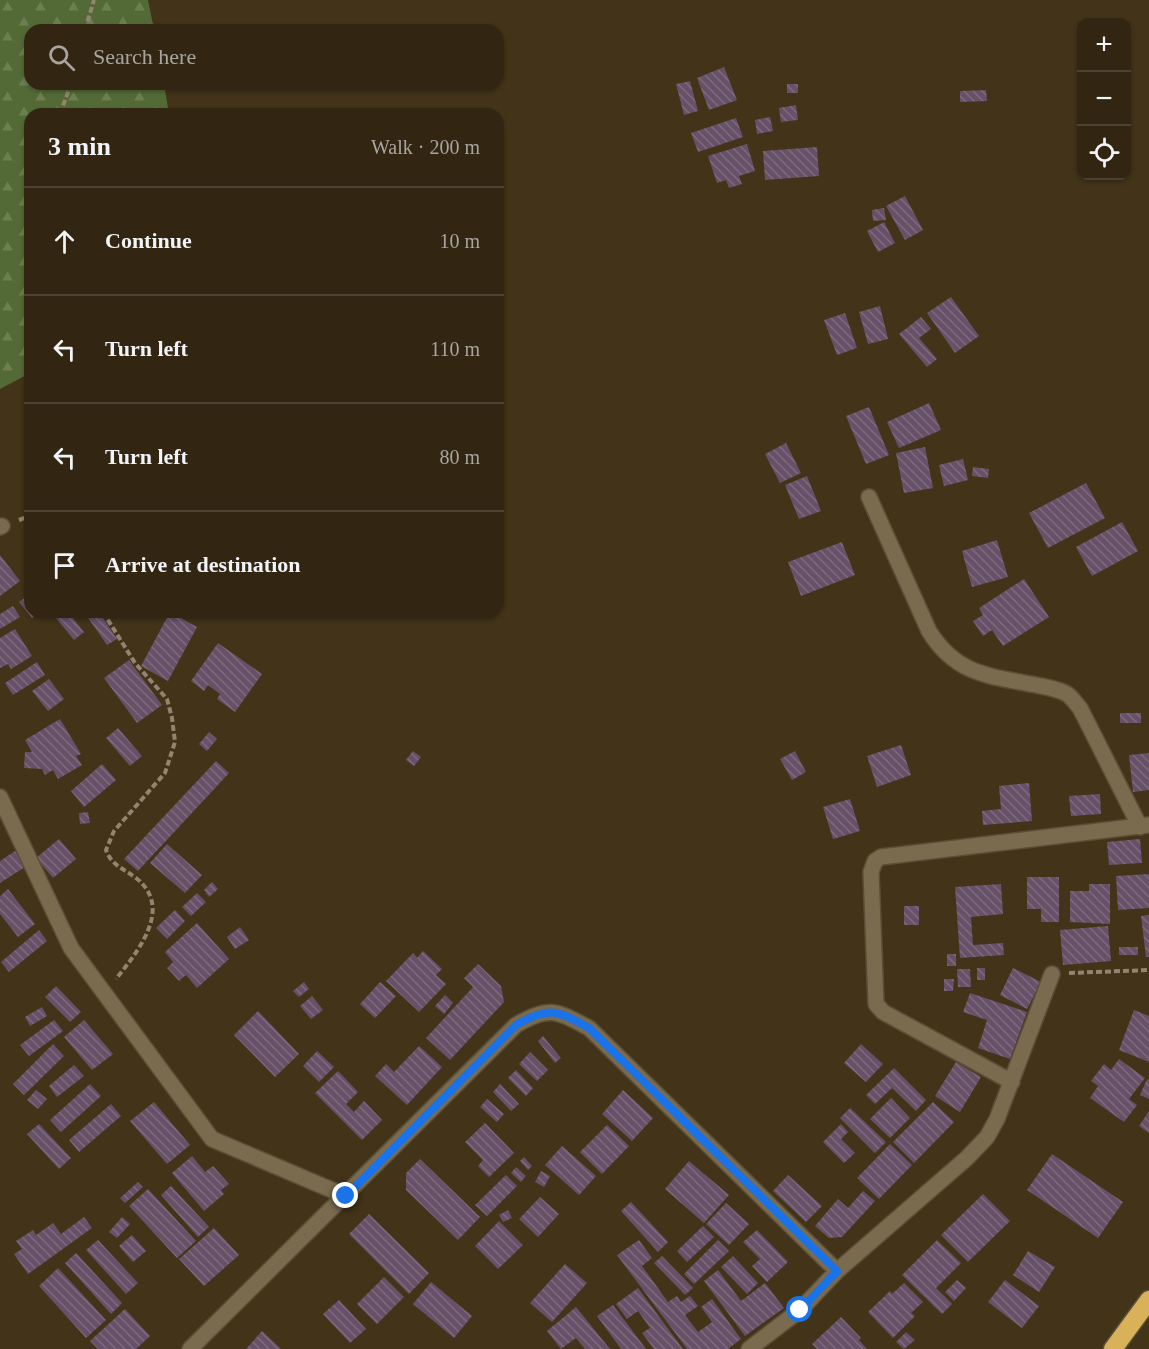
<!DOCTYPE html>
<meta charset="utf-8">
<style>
:root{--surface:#322613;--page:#3d3221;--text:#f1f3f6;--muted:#a8a5a0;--line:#4d4333}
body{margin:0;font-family:"Times New Roman",serif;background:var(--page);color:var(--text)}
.controls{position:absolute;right:18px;top:18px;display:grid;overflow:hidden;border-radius:12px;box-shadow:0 2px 4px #0004}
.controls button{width:54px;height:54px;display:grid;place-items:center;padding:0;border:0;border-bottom:2px solid var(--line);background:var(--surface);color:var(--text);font:30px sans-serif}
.stop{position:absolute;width:18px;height:18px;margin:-14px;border:4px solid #1a73e8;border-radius:50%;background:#fff}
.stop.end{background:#1a73e8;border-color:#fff;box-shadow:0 2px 6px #0008}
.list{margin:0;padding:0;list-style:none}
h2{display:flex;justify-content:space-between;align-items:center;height:78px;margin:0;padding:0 24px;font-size:26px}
h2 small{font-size:20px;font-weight:400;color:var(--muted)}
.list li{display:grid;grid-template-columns:39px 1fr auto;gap:18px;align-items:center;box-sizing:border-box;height:108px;padding:0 24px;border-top:2px solid var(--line)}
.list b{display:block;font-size:22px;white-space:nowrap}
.list em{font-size:20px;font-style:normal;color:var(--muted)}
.icon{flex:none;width:33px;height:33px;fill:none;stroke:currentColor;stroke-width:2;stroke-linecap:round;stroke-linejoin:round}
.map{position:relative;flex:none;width:1149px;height:1349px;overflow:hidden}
.search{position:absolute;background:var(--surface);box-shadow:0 2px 4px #0004;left:24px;top:24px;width:480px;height:66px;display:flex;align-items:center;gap:15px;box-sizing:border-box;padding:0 21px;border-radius:18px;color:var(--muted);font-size:22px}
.panel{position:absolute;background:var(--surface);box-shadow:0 2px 4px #0004;left:24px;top:108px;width:480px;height:510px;border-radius:18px}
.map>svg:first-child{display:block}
.forest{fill:url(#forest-firs)}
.building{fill:url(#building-back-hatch)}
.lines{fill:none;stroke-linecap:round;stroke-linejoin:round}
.minor-casing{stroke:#5a4e37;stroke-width:18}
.highway-casing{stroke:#5a4e37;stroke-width:21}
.path{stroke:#918570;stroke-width:4;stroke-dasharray:6 3;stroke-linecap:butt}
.minor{stroke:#7a6a4e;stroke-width:15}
.highway{stroke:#d9b158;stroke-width:18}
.route{stroke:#1a73e8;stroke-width:8}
</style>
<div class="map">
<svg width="1149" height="1349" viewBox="0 0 1149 1349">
<defs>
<pattern id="forest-firs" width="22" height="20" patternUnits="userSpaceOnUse" patternTransform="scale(1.5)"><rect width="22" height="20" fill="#546a36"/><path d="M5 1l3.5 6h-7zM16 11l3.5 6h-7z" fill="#6d7f52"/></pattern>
<pattern id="building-back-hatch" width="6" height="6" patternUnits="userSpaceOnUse" patternTransform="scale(1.5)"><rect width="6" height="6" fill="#675169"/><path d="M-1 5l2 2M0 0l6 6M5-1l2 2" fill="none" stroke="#7d6a7d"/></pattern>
</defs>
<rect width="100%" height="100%" fill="#423319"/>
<path class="forest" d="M 0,0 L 148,0 L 154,30 L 30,30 L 30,84 L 164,84 L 169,114 L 30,114 L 30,373 L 0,389 Z"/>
<path class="building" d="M 724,67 L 737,100 L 709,110 L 697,78 Z
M 690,81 L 698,111 L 684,115 L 676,84 Z
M 787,84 L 798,84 L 798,93 L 787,93 Z
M 986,90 L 987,101 L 960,102 L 960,91 Z
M 796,105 L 798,120 L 781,122 L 779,108 Z
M 770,117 L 773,131 L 757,134 L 755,120 Z
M 736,118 L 743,137 L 698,152 L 691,133 Z
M 747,144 L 755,171 L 739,176 L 742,184 L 729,188 L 726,180 L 717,183 L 708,156 Z
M 817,147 L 819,176 L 765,180 L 763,151 Z
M 905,196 L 923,230 L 905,240 L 886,206 Z
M 884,208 L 886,220 L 873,221 L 872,210 Z
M 884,222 L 895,243 L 878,252 L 867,231 Z
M 951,297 L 979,336 L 955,353 L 927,313 Z
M 880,306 L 888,339 L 868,344 L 859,312 Z
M 845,313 L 857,348 L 837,355 L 824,320 Z
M 921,317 L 931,329 L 919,338 L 937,359 L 927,367 L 899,334 Z
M 929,403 L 941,430 L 899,448 L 887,422 Z
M 869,407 L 889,455 L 866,464 L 846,416 Z
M 786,443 L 801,473 L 780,483 L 765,454 Z
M 925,447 L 933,488 L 904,493 L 896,453 Z
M 963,459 L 968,480 L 944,486 L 939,465 Z
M 973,467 L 989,469 L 988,478 L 972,476 Z
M 807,476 L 821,511 L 799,519 L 785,485 Z
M 1086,483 L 1105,518 L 1048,548 L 1029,513 Z
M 1122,522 L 1138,551 L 1092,576 L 1076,547 Z
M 997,540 L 1008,577 L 972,587 L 962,551 Z
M 842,542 L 855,575 L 801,596 L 788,562 Z
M 0,555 L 20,581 L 0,596 Z
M 1024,579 L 1049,617 L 1003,646 L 992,630 L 983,636 L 973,621 L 983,615 L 979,608 Z
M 30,594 L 30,612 L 39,612 L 32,618 L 19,602 Z
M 13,606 L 20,617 L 0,629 L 0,614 Z
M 51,612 L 68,612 L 84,632 L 74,640 Z
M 84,612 L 99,612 L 117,639 L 107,645 Z
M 170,612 L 197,627 L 168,681 L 141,666 Z
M 15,629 L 32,656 L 11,669 L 8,664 L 0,668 L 0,638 Z
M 218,643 L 262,674 L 235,712 L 217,699 L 220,694 L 208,685 L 204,691 L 191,681 Z
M 129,660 L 162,705 L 137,723 L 104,678 Z
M 37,662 L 45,675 L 13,695 L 5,683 Z
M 49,679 L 64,699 L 48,711 L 32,691 Z
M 1120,713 L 1141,713 L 1141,723 L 1120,723 Z
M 60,719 L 81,754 L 76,756 L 82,765 L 58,779 L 53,770 L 45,775 L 42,769 L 24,768 L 25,752 L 32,752 L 25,740 Z
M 118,728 L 142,756 L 130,766 L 106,738 Z
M 209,732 L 217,739 L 207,751 L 199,744 Z
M 901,745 L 911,775 L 877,787 L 867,756 Z
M 413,751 L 421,757 L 414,766 L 406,760 Z
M 795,751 L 806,772 L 792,780 L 780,759 Z
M 1149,753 L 1149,790 L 1133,792 L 1129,755 Z
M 216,761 L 229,773 L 138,871 L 124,859 Z
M 102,764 L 116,780 L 84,807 L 71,791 Z
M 1029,783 L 1032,821 L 983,825 L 982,811 L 1001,809 L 999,786 Z
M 1100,794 L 1101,814 L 1071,816 L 1069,796 Z
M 850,799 L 860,831 L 833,839 L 823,807 Z
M 88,812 L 90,823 L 80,824 L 79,813 Z
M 59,839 L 76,859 L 53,878 L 36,858 Z
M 1140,839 L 1142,863 L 1109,865 L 1107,842 Z
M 167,844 L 202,875 L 185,893 L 150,863 Z
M 15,851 L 25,867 L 0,883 L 0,861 Z
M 1149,874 L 1149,908 L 1118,910 L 1116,876 Z
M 1027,877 L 1059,877 L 1059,922 L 1041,922 L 1041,909 L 1027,909 Z
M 212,882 L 218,889 L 209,897 L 204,890 Z
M 1001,884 L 1003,914 L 971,917 L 973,945 L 1003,943 L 1004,955 L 960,958 L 955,887 Z
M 1089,884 L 1110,884 L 1110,924 L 1070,922 L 1070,891 L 1089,891 Z
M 8,889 L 35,924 L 18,937 L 0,914 L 0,896 Z
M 197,893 L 206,902 L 191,916 L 182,907 Z
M 904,906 L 919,906 L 919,925 L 904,925 Z
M 175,910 L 185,921 L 167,939 L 156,928 Z
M 1149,915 L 1149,957 L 1146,957 L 1141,916 Z
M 197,923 L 229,959 L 197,988 L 186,975 L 179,981 L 167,968 L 173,962 L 165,952 Z
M 1108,926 L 1111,961 L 1063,965 L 1060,930 Z
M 240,927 L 249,940 L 235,949 L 227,937 Z
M 39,930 L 47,941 L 9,972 L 1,962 Z
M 1119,947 L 1138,947 L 1138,955 L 1119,955 Z
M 423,951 L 442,969 L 436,975 L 446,984 L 419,1012 L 386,981 L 413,953 L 417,958 Z
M 947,954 L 956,954 L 956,966 L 947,966 Z
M 478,964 L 501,986 L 504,1002 L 450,1060 L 426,1038 L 473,987 L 464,978 Z
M 977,968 L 985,968 L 985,980 L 977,980 Z
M 1013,968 L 1041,982 L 1027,1009 L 1000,995 Z
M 957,969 L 970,969 L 971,987 L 958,987 Z
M 944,979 L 954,979 L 953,991 L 944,991 Z
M 304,982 L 309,989 L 299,997 L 293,991 Z
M 380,982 L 396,996 L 375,1018 L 360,1004 Z
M 56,986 L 81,1012 L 70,1022 L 45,997 Z
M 970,993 L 1027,1012 L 1010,1059 L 978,1048 L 987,1020 L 963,1012 Z
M 445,995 L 453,1003 L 444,1014 L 435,1006 Z
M 312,996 L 323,1010 L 311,1019 L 300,1006 Z
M 42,1007 L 47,1016 L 30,1026 L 25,1017 Z
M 1134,1010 L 1149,1016 L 1149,1062 L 1119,1050 Z
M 258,1011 L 299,1054 L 275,1077 L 234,1035 Z
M 54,1020 L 63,1031 L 29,1056 L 20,1045 Z
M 84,1020 L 113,1054 L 92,1070 L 64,1037 Z
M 543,1036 L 561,1058 L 555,1063 L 538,1041 Z
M 53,1044 L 64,1056 L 24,1095 L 13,1084 Z
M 861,1044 L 883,1064 L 866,1082 L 844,1063 Z
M 419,1046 L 442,1067 L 407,1105 L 375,1076 L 386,1064 L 394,1072 Z
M 317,1051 L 334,1067 L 319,1082 L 303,1066 Z
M 530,1052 L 548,1070 L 537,1081 L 519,1064 Z
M 1119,1059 L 1145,1078 L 1129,1099 L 1137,1105 L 1124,1122 L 1090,1098 L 1098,1086 L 1091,1081 L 1104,1064 L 1111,1070 Z
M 956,1062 L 981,1077 L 960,1112 L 935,1096 Z
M 74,1065 L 84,1076 L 57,1097 L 49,1086 Z
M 894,1068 L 926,1100 L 916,1111 L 892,1088 L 875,1104 L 866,1095 Z
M 516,1070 L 533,1088 L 526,1096 L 508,1078 Z
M 338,1071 L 358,1092 L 346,1104 L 354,1112 L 364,1101 L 382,1120 L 362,1140 L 315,1093 Z
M 1147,1079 L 1149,1080 L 1149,1099 L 1140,1095 Z
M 90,1084 L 101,1096 L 61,1132 L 50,1120 Z
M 500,1084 L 519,1104 L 511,1111 L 493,1092 Z
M 36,1090 L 47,1099 L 38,1109 L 27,1100 Z
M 623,1090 L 653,1118 L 632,1141 L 602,1114 Z
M 891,1098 L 910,1118 L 890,1138 L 870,1119 Z
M 487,1099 L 504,1114 L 497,1122 L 480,1107 Z
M 154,1102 L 190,1145 L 167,1164 L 130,1121 Z
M 933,1102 L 954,1122 L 914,1163 L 893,1142 Z
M 111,1104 L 121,1116 L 79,1152 L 69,1140 Z
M 850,1108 L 886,1142 L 875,1153 L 840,1118 Z
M 1149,1111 L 1149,1133 L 1139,1126 Z
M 485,1123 L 514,1153 L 489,1177 L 478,1166 L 483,1160 L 465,1142 Z
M 39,1124 L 71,1158 L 59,1169 L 27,1134 Z
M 841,1124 L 848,1132 L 841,1139 L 855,1153 L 844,1163 L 823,1142 Z
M 607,1125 L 629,1146 L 602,1174 L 580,1152 Z
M 890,1144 L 912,1165 L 879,1199 L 857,1178 Z
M 562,1146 L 596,1176 L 579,1195 L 545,1165 Z
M 1052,1154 L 1123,1202 L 1098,1238 L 1027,1190 Z
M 192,1156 L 205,1172 L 213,1166 L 229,1184 L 221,1190 L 224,1194 L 204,1211 L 172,1173 Z
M 524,1157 L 532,1166 L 528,1170 L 520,1161 Z
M 420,1159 L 480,1217 L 458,1240 L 406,1190 L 406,1173 Z
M 689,1161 L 729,1195 L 704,1223 L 665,1189 Z
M 516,1167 L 526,1176 L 521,1182 L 511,1173 Z
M 541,1171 L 550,1176 L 544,1187 L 535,1182 Z
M 506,1175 L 517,1186 L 487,1216 L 475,1205 Z
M 788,1175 L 822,1206 L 806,1222 L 773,1191 Z
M 138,1182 L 143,1187 L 125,1203 L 120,1198 Z
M 171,1186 L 209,1227 L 198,1237 L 161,1195 Z
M 148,1189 L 196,1241 L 177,1258 L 129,1206 Z
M 863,1191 L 875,1201 L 842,1237 L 829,1238 L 815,1226 L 838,1199 L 848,1208 Z
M 983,1194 L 1010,1221 L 968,1262 L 941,1235 Z
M 540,1197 L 559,1214 L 538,1237 L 519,1219 Z
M 631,1202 L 668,1242 L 658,1252 L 621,1211 Z
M 726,1203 L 749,1224 L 729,1245 L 706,1224 Z
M 508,1210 L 512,1218 L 503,1222 L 499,1215 Z
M 369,1214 L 429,1273 L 409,1294 L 349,1234 Z
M 84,1217 L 92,1228 L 28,1274 L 14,1254 L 22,1249 L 16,1241 L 33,1230 L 36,1235 L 53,1223 L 61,1234 Z
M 122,1217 L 130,1224 L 117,1238 L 109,1232 Z
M 499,1221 L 523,1245 L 498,1269 L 475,1246 Z
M 703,1226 L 714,1237 L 687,1262 L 677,1251 Z
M 214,1228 L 239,1255 L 204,1286 L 179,1259 Z
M 757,1230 L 788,1262 L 767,1282 L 752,1266 L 760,1259 L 743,1242 Z
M 132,1235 L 146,1251 L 133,1262 L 119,1246 Z
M 98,1240 L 138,1283 L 126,1294 L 86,1250 Z
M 639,1240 L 652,1258 L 642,1266 L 668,1302 L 677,1296 L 681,1302 L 690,1296 L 698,1306 L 685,1315 L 698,1332 L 712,1322 L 701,1307 L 712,1299 L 741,1339 L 728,1349 L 687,1349 L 617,1255 Z
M 718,1240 L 729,1251 L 694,1284 L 684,1274 Z
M 937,1240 L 961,1263 L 936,1288 L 952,1304 L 942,1314 L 902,1275 Z
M 1028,1251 L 1055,1267 L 1039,1292 L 1013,1275 Z
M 76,1253 L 122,1303 L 111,1314 L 65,1263 Z
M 662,1256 L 693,1288 L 685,1295 L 654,1263 Z
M 733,1256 L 758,1283 L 747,1294 L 721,1267 Z
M 565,1264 L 587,1283 L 552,1322 L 530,1303 Z
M 58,1268 L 106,1320 L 86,1338 L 39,1286 Z
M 718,1270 L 741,1301 L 765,1283 L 784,1308 L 745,1336 L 704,1281 Z
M 384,1277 L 404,1297 L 377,1324 L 357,1304 Z
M 957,1280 L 966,1288 L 954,1301 L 945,1292 Z
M 1005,1280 L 1039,1306 L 1022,1328 L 988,1302 Z
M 431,1282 L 472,1316 L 454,1338 L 413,1304 Z
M 904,1283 L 923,1302 L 911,1313 L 915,1316 L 893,1338 L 868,1312 L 890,1291 L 892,1294 Z
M 638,1288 L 649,1303 L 683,1349 L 654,1349 L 642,1333 L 650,1328 L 638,1311 L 627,1319 L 616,1304 Z
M 339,1300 L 366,1329 L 350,1343 L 323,1314 Z
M 613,1305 L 646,1349 L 621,1349 L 597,1316 Z
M 576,1307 L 610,1349 L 585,1349 L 576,1338 L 561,1349 L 547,1331 Z
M 125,1309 L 150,1336 L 136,1349 L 98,1349 L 90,1341 Z
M 841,1317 L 861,1338 L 859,1340 L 867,1349 L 817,1349 L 812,1344 Z
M 262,1331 L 281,1349 L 246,1349 Z
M 906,1332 L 915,1340 L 904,1349 L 896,1342 Z"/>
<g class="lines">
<defs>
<path id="minor" d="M 869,497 L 929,631 C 956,675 990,676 1036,685 C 1045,687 1059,689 1067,694 C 1072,697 1076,704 1080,708 L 1140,827
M 0,527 L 2,526
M 0,797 L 71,948 L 212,1139 L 346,1196
M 1012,1082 L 883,1012 L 876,1004 L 871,872 L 875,861 L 881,857 L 1149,825
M 190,1349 L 516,1025 C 550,1005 557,1011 589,1028 L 837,1271
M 749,1349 L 800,1310 L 837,1271 L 967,1158 L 987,1137 L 997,1119 L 1052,974"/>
<path id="highway" d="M 1113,1349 L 1149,1300"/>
</defs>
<use href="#minor" class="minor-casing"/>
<use href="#highway" class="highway-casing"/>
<path class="path" d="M 85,30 L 94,0
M 60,114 L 71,84
M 30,206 L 30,267
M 19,520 L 30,516
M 103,612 L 135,663 L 167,699 L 172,718 L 175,742 L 165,773 L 114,831 L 106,850 C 112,866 123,868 136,878 C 174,908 138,951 116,979
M 1069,973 L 1149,970"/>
<use href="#minor" class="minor"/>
<use href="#highway" class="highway"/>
</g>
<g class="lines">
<path class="route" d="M 346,1196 L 516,1025 C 550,1005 557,1011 589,1028 L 837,1271 L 800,1310"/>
</g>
</svg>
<div class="controls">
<button>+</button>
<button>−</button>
<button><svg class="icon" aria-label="locate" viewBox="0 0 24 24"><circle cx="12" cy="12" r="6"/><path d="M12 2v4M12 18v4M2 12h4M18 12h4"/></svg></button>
</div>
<div class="stop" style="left:800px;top:1310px"></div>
<div class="stop end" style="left:346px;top:1196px"></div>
<div class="search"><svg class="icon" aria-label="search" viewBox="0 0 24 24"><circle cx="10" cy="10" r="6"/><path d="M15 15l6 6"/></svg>Search here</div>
<section class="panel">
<h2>3 min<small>Walk · 200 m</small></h2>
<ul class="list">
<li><svg class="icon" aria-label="ahead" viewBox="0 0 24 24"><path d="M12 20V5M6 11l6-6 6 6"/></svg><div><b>Continue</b></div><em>10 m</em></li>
<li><svg class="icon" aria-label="left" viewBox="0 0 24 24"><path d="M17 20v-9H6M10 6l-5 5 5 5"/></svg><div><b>Turn left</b></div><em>110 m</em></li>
<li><svg class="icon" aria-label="left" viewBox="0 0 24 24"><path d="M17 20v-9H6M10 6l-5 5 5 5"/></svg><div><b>Turn left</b></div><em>80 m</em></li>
<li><svg class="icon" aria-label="arrive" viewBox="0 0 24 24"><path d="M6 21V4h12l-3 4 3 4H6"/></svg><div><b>Arrive at destination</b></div></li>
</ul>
</section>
</div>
